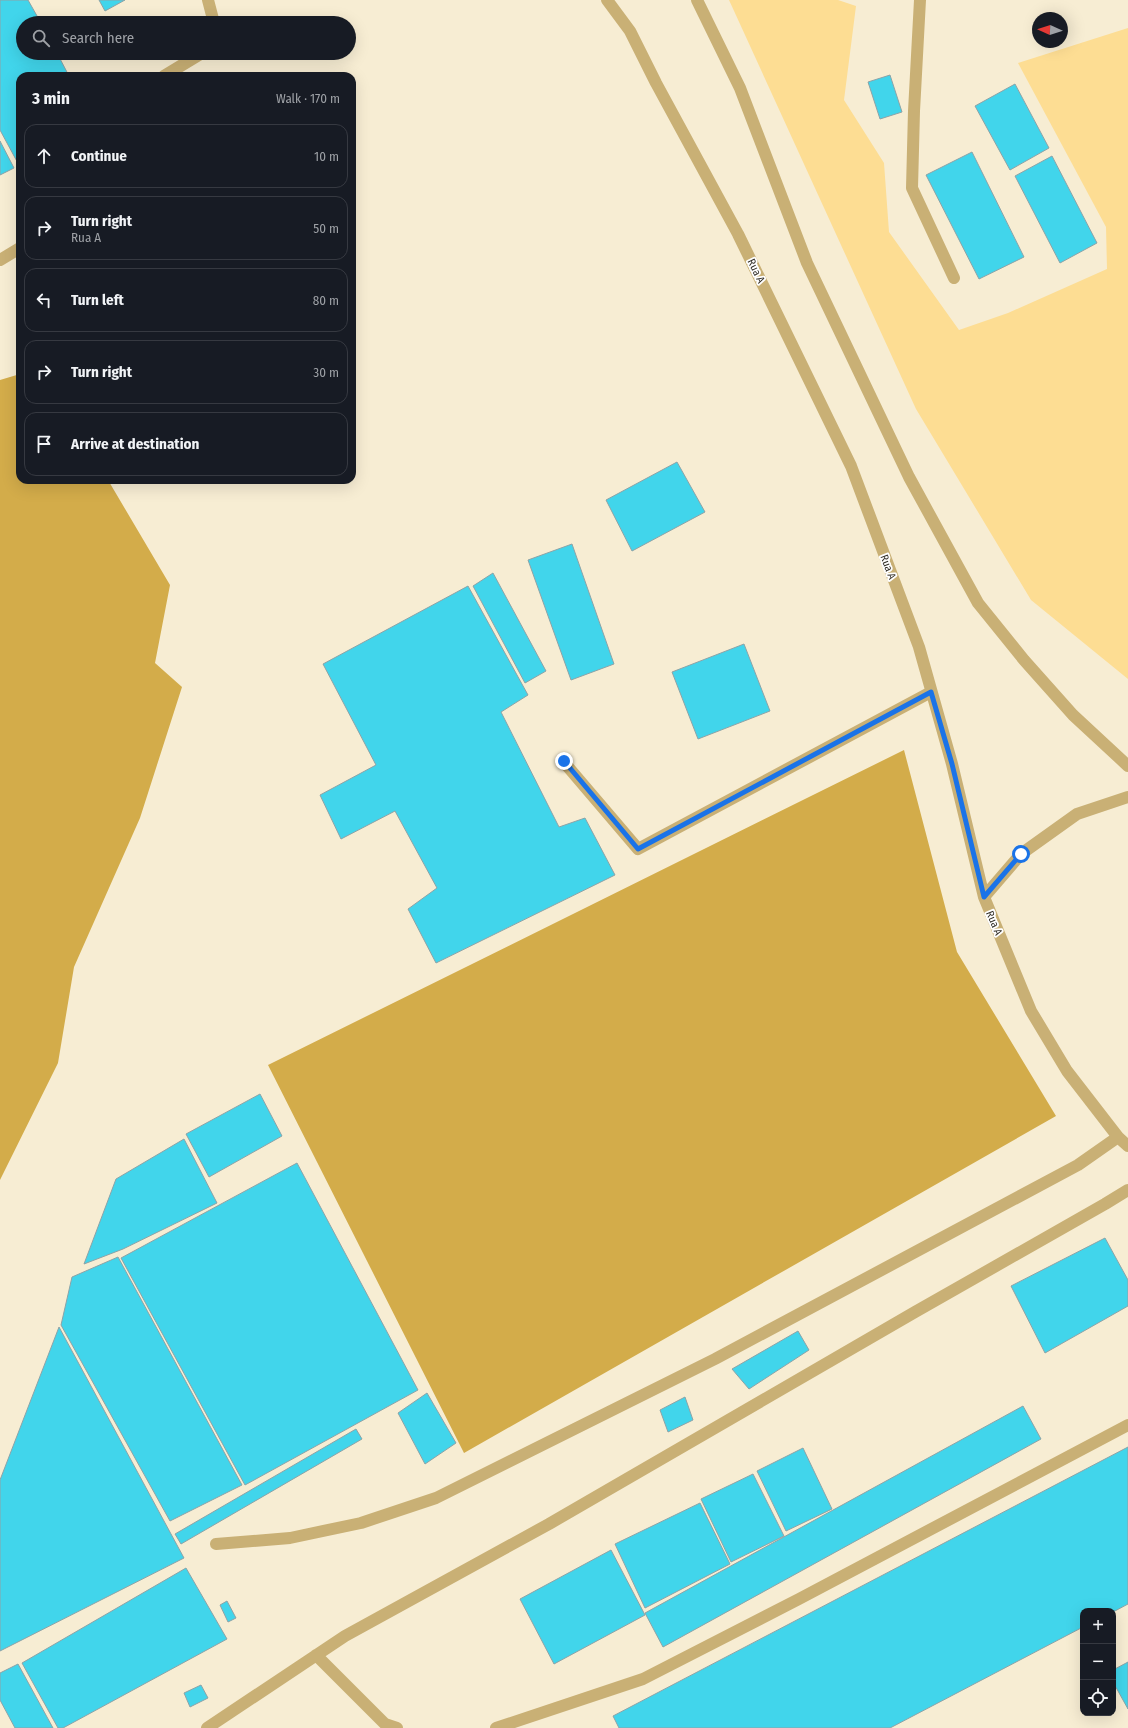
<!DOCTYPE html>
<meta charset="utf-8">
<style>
:root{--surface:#171b24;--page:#242831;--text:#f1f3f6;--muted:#9ea1a6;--line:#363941}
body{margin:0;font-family:"Fira Sans Condensed",sans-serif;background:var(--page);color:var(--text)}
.controls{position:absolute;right:12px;bottom:12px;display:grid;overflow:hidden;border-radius:8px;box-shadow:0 4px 16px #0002}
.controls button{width:36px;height:36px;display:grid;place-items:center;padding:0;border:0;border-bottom:1px solid var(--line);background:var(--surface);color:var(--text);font:20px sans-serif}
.compass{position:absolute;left:1032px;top:12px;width:36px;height:36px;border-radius:50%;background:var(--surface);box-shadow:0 4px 16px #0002;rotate:273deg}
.stop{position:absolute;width:12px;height:12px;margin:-9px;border:3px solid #1a73e8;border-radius:50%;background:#fff}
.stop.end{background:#1a73e8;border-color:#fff;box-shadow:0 1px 4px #0008}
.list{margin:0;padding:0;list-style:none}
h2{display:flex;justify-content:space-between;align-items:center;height:52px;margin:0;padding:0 16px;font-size:17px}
h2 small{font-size:13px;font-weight:400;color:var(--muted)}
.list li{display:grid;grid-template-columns:26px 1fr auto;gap:12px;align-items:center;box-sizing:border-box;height:64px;margin:0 8px 8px;padding:0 8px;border:1px solid var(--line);border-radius:12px}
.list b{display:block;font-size:15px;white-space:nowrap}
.list p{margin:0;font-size:13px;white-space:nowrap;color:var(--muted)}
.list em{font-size:13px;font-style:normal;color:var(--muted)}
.icon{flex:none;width:22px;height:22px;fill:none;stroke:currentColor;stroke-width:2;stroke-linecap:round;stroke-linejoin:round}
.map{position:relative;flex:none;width:1128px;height:1728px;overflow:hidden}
.search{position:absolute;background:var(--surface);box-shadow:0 4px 16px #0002;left:16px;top:16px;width:340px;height:44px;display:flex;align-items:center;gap:10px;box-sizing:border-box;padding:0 14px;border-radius:22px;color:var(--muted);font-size:15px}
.panel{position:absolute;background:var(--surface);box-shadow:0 4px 16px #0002;left:16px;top:72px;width:340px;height:412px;border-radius:12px}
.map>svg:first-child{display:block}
.built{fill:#f7edd3;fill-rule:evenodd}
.green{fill:#fddd93}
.forest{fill:#d3ac4a}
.building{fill:#41d5eb;stroke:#8da3a7}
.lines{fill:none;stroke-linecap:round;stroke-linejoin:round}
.minor{stroke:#c9b075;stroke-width:12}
.route{stroke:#1a73e8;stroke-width:5}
.labels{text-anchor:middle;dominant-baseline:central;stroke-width:3.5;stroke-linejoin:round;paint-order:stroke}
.street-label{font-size:11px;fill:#302d26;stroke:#fff}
</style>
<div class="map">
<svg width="1128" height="1728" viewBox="0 0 1128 1728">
<rect width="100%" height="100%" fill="#fdf5e3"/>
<path class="built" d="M 0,0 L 1128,0 L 1128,1728 L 0,1728 ZM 1038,18 L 1062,18 L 1062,42 L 1038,42 ZM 23,23 L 349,23 L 349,53 L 23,53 ZM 20,76 L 352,76 L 352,480 L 20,480 ZM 1083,1611 L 1113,1611 L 1113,1713 L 1083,1713 Z"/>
<path class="green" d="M 729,0 L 838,0 L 856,6 L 844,100 L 884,163 L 889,232 L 959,330 L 1008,313 L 1107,269 L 1106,227 L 1018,63 L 1128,28 L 1128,679 L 1031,600 L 916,409 Z"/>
<path class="forest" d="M 20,374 L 20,480 L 108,480 L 170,585 L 155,663 L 182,687 L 140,818 L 74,967 L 58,1063 L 0,1180 L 0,380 Z
M 904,750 L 957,952 L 1056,1116 L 464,1453 L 268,1065 Z"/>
<path class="building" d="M 0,0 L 28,0 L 41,23 L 23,23 L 23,53 L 57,53 L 69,76 L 20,76 L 20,167 L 0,130 Z
M 99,0 L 125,0 L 105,11 Z
M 890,75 L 902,112 L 880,119 L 868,82 Z
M 1015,84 L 1049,148 L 1010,170 L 975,106 Z
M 0,141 L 14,168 L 0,175 Z
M 972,152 L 1024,257 L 979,279 L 926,175 Z
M 1052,156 L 1097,243 L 1060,263 L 1015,176 Z
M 677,462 L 705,512 L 632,551 L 606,500 Z
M 572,544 L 614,664 L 571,680 L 528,560 Z
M 493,573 L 546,671 L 525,683 L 473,586 Z
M 468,586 L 528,695 L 501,712 L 559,827 L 585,818 L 615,875 L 436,963 L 408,909 L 437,888 L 395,811 L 341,839 L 320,795 L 376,765 L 323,664 Z
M 744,644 L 770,711 L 698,739 L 672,672 Z
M 260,1094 L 282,1136 L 209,1177 L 186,1134 Z
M 184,1139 L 217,1203 L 123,1249 L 84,1264 L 116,1179 Z
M 297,1163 L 418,1390 L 245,1485 L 121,1258 Z
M 1105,1238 L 1128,1280 L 1128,1306 L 1045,1353 L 1011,1286 Z
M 118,1257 L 242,1485 L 170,1521 L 61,1325 L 72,1277 Z
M 59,1327 L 184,1558 L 0,1651 L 0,1480 Z
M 798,1331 L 809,1350 L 749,1389 L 732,1369 Z
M 427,1393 L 456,1443 L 425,1464 L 398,1413 Z
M 685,1397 L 693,1420 L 668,1432 L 660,1410 Z
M 1023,1406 L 1041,1439 L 663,1647 L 645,1613 Z
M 356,1429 L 362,1439 L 181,1544 L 175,1534 Z
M 1128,1447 L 1128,1604 L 1113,1612 L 1083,1611 L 1083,1627 L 890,1728 L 619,1728 L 613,1716 Z
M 803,1448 L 832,1509 L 786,1531 L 757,1471 Z
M 753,1474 L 784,1536 L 731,1562 L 701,1499 Z
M 700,1503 L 730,1564 L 645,1608 L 615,1544 Z
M 611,1550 L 645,1615 L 554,1664 L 520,1599 Z
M 186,1568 L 227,1639 L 63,1728 L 58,1728 L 22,1663 Z
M 227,1601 L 236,1618 L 228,1622 L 220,1605 Z
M 1128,1662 L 1128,1709 L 1113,1682 L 1113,1670 Z
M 18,1664 L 53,1728 L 15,1728 L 0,1700 L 0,1673 Z
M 201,1685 L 208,1698 L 190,1707 L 184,1693 Z"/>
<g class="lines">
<path class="minor" d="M 208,0 L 214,23
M 607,0 L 630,31 L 656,83 L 738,234 L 851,466 L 919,647 L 952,764 L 984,897 L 1031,1011 L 1067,1071 L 1118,1137 L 1128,1146
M 697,0 L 740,88 L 807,263 L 909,477 L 978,603 L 1024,660 L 1073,715 L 1128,766
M 920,0 L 914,111 L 912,188 L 954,278
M 164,76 L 202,53
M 0,260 L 20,248
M 563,761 L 638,849 L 931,692
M 984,897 L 1021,854 L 1077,814 L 1128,797
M 216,1544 L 290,1538 L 361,1523 L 436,1498 L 715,1359 L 1078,1165 L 1118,1137
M 316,1655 L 385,1724 L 397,1728
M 207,1728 L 345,1636 L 549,1524 L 915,1312 L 1105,1204 L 1128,1190
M 496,1728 L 643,1679 L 799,1599 L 1128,1425"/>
</g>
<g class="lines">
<path class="route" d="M 564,761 L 638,849 L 931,692 L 952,764 L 984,897 L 1021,854"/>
</g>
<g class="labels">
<g class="street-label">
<text transform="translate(756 271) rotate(64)">Rua A</text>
<text transform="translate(888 567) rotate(69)">Rua A</text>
<text transform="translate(994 923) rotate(67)">Rua A</text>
</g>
</g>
</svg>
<div class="controls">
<button>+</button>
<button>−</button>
<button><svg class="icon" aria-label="locate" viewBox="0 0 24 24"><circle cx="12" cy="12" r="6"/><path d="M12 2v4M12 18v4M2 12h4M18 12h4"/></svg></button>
</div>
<svg class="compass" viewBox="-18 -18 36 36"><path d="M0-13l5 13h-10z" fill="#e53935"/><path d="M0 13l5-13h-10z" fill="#9ea1a6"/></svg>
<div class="stop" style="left:1021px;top:854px"></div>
<div class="stop end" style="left:564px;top:761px"></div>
<div class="search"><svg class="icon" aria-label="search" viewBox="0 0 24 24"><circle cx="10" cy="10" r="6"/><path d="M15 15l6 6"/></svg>Search here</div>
<section class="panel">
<h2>3 min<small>Walk · 170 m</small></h2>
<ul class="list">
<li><svg class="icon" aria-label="ahead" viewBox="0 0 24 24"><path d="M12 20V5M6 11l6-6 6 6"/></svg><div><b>Continue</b></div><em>10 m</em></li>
<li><svg class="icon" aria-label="right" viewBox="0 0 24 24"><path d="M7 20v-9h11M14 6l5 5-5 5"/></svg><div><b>Turn right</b><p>Rua A</p></div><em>50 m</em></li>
<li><svg class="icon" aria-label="left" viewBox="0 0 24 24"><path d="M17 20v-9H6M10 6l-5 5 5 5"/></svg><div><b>Turn left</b></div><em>80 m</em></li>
<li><svg class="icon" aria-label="right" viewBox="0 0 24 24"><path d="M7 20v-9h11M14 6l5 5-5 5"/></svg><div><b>Turn right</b></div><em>30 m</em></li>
<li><svg class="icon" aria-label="arrive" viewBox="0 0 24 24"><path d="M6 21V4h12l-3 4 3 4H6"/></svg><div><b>Arrive at destination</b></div></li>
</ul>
</section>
</div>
